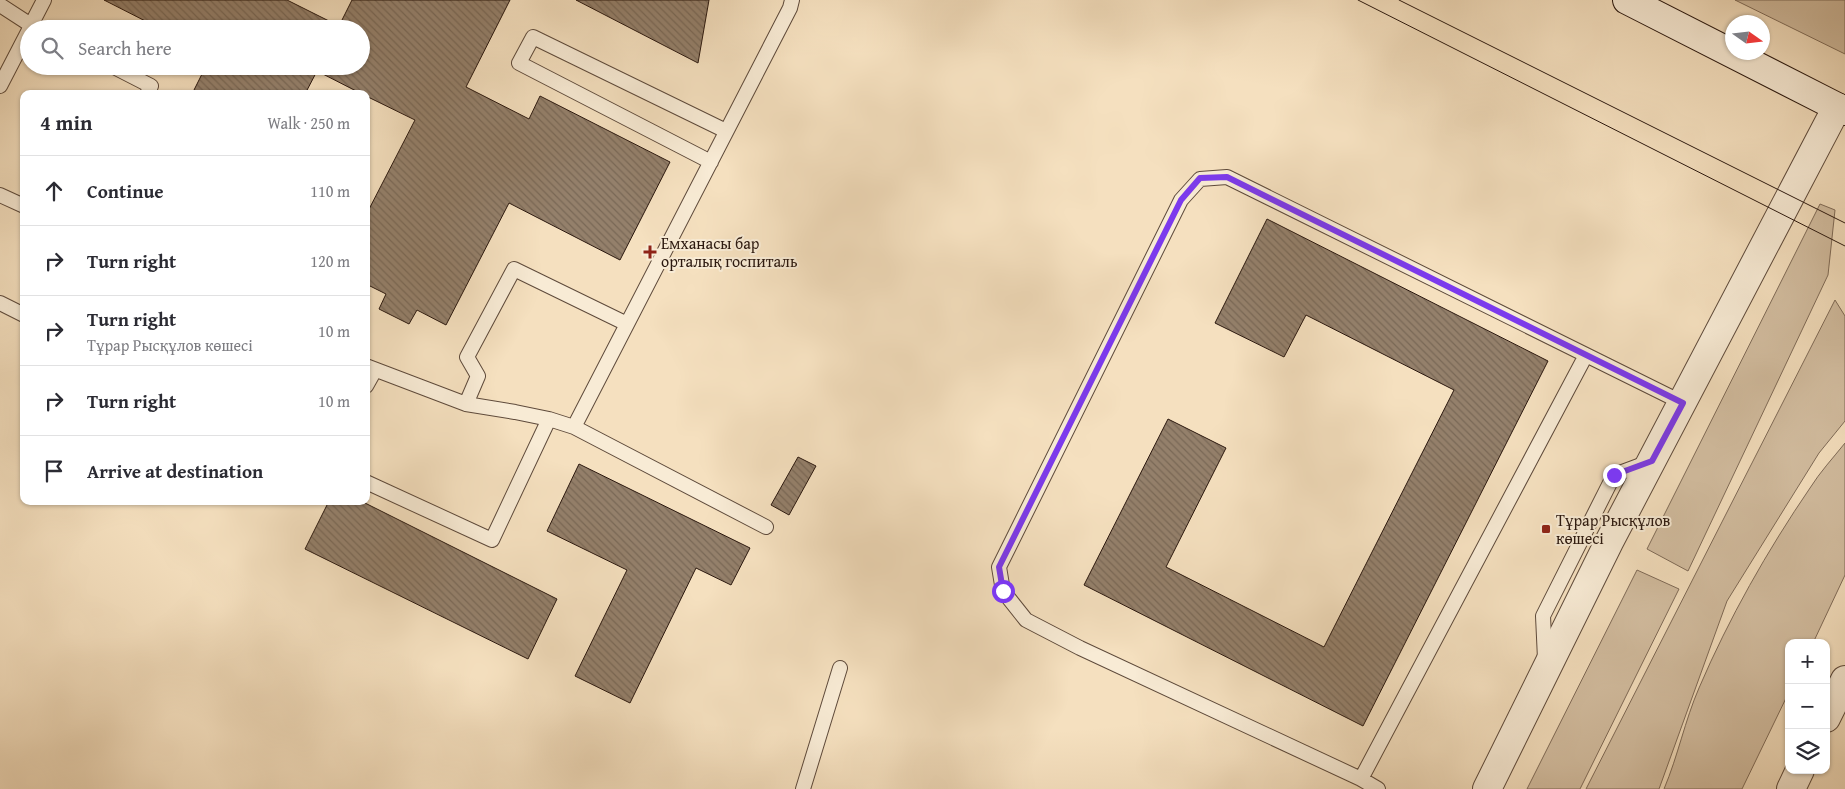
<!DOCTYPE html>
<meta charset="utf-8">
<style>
:root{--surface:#fff;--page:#f2f2f3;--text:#2b2b33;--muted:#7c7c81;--line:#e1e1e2}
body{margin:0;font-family:"Gentium Book Plus",serif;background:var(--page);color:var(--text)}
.controls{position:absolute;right:15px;bottom:15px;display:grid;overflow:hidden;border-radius:10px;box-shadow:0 1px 4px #0004}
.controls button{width:45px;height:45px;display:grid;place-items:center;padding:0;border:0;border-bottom:1px solid var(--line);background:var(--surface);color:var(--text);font:25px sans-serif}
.compass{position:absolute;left:1725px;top:15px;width:45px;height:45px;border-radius:50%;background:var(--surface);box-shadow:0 1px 4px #0004;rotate:104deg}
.stop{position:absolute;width:15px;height:15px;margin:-11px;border:4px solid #7c3aed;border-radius:50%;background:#fff}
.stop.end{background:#7c3aed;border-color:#fff;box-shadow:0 1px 5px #0008}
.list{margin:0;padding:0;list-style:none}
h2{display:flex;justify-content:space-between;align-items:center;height:65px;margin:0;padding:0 20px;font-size:21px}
h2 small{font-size:16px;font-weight:400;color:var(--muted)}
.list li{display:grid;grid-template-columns:32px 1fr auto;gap:15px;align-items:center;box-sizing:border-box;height:70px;padding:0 20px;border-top:1px solid var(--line)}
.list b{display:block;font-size:19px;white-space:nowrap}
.list p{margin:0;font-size:16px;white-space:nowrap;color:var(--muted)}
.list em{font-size:16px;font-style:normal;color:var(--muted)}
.icon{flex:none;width:28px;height:28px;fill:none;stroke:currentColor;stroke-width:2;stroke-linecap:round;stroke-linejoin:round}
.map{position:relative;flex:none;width:1845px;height:789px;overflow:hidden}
.search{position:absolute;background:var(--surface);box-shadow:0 1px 4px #0004;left:20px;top:20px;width:350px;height:55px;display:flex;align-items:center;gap:12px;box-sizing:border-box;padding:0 18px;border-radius:28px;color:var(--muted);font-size:19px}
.panel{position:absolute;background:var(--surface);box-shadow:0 1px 4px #0004;left:20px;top:90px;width:350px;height:415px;border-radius:10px}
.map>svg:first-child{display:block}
.green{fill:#d3bea1;stroke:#7f6b58}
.building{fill:url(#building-back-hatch);stroke:#2b180f}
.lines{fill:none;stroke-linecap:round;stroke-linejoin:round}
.service-casing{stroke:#5e4a3b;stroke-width:16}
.minor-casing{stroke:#5e4a3b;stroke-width:30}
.tertiary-casing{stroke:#5e4a3b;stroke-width:30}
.secondary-casing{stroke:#2b180f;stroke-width:30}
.service{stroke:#f8ebd5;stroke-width:14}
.minor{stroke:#f8ebd5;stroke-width:28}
.tertiary{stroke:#f8ebd5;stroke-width:28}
.secondary{stroke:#f8ebd5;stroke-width:28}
.tram{stroke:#2b180f;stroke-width:1}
.route{stroke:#7c3aed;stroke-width:6}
.poi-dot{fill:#8f2418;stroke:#f8ebd5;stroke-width:2}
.labels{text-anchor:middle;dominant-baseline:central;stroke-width:4;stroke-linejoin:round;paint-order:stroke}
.poi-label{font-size:16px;fill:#2b180f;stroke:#f8ebd5;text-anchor:start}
</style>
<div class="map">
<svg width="1845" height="789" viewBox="0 0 1845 789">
<defs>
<pattern id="building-back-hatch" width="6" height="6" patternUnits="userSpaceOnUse" patternTransform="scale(1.25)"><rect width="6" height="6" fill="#94806b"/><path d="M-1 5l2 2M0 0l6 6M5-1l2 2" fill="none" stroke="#796856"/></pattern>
</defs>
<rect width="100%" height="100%" fill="#f5e0bf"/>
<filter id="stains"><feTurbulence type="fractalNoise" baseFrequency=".004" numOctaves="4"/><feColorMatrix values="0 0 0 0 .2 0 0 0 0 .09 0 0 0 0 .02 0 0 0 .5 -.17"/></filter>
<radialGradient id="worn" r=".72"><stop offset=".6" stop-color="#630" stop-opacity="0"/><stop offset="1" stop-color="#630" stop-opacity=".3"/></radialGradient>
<path class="green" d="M 1735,0 L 1845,0 L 1845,54 Z
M 1820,204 L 1835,210 L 1828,275 L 1688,571 L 1647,549 Z
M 1835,300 L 1845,316 L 1845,421 L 1819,453 L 1727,601 L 1659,789 L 1586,789 Z
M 1845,443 L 1845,575 L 1813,643 L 1789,643 L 1789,692 L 1742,789 L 1664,789 C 1678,756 1685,720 1699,688 C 1729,618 1767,551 1810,488 C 1820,472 1833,458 1845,443 Z
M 1637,570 L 1679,589 L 1580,789 L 1527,789 Z"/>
<path class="building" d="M 104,0 L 287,0 L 339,26 L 352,0 L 510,0 L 466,87 L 529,119 L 540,96 L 670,162 L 620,260 L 509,203 L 446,325 L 417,310 L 409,324 L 379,309 L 386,294 L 366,284 L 366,215 L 415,120 L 366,96 L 366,94 L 362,94 L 317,71 L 305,94 L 192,94 L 206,66 L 361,66 L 361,29 L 161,29 Z
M 576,0 L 709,0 L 698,63 Z
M 1267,219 L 1548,361 L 1363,726 L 1084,585 L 1168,419 L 1226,448 L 1166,567 L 1324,647 L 1454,390 L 1306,315 L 1284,357 L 1215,323 Z
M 798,457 L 816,466 L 789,515 L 771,505 Z
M 579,464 L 750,548 L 731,585 L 696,568 L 630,703 L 575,676 L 627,570 L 547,531 Z
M 329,501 L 361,501 L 557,599 L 528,659 L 305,549 Z"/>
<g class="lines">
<defs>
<path id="service" d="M 0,5 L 37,29
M 29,29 L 44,0
M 112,66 L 151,86 L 147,94
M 0,86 L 29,30
M 711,162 L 519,63 L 533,37 L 726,131
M 0,195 L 24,206
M 0,303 L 24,315
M 366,366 L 466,404 L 515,412 L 549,419 L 574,427 L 766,527
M 366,386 L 375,370
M 466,404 L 478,376 L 467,357 L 514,269 L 627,324
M 574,427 L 790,8 L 792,0
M 366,482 L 492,540 L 549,419
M 1545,659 L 1543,616 L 1614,475 L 1649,462
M 1361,779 L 1586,355
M 803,789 L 840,668
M 1378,789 L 1361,779 L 1080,648 L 1026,620 L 1003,591 L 999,567 L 1181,200 L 1200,179 L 1227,177 L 1683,403"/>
<path id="minor" d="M 1826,718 L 1845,680
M 1791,789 L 1800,770"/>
<path id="tertiary" d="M 1487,789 L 1609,542 L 1837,107"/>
<path id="secondary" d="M 1627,0 L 1845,111"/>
</defs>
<use href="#service" class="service-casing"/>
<use href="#minor" class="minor-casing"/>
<use href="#tertiary" class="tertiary-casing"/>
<use href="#secondary" class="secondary-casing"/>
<use href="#service" class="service"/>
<use href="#minor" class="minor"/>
<use href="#tertiary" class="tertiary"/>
<use href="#secondary" class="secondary"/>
<path class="tram" d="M 1358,0 L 1845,246
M 1399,0 L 1845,223"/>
</g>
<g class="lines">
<path class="route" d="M 1003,591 L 999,567 L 1181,200 L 1200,178 L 1227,177 L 1683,403 L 1652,461 L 1614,475"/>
</g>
<g class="poi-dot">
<path d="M647.5 244.5h5v5h5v5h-5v5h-5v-5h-5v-5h5z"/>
<rect x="1541" y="524" width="10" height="10" rx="2.5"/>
</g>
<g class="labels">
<g class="poi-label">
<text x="661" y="243">Емханасы бар<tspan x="661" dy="18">орталық госпиталь</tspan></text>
<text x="1556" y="520">Тұрар Рысқұлов<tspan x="1556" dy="18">көшесі</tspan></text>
</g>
</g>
<rect width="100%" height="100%" filter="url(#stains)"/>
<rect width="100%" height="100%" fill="url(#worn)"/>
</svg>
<div class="controls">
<button>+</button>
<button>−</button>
<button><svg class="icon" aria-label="layers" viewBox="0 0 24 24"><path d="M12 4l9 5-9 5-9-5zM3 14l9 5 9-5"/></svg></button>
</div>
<svg class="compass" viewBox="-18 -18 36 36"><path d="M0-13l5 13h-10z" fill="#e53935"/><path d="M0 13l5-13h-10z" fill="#7c7c81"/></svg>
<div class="stop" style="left:1003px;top:591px"></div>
<div class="stop end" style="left:1614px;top:475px"></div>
<div class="search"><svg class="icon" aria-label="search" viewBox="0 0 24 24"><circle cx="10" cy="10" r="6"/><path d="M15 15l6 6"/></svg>Search here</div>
<section class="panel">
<h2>4 min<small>Walk · 250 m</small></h2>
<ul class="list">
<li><svg class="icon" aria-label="ahead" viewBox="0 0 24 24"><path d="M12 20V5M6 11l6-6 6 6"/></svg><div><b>Continue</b></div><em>110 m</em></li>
<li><svg class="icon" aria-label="right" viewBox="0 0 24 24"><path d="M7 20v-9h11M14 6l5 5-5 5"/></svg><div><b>Turn right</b></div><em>120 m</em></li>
<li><svg class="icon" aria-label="right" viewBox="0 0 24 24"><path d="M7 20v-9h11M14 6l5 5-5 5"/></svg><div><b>Turn right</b><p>Тұрар Рысқұлов көшесі</p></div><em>10 m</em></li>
<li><svg class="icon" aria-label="right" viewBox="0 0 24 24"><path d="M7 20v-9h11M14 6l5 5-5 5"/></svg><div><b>Turn right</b></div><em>10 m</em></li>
<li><svg class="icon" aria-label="arrive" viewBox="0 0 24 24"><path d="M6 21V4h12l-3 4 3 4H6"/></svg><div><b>Arrive at destination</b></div></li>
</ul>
</section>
</div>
